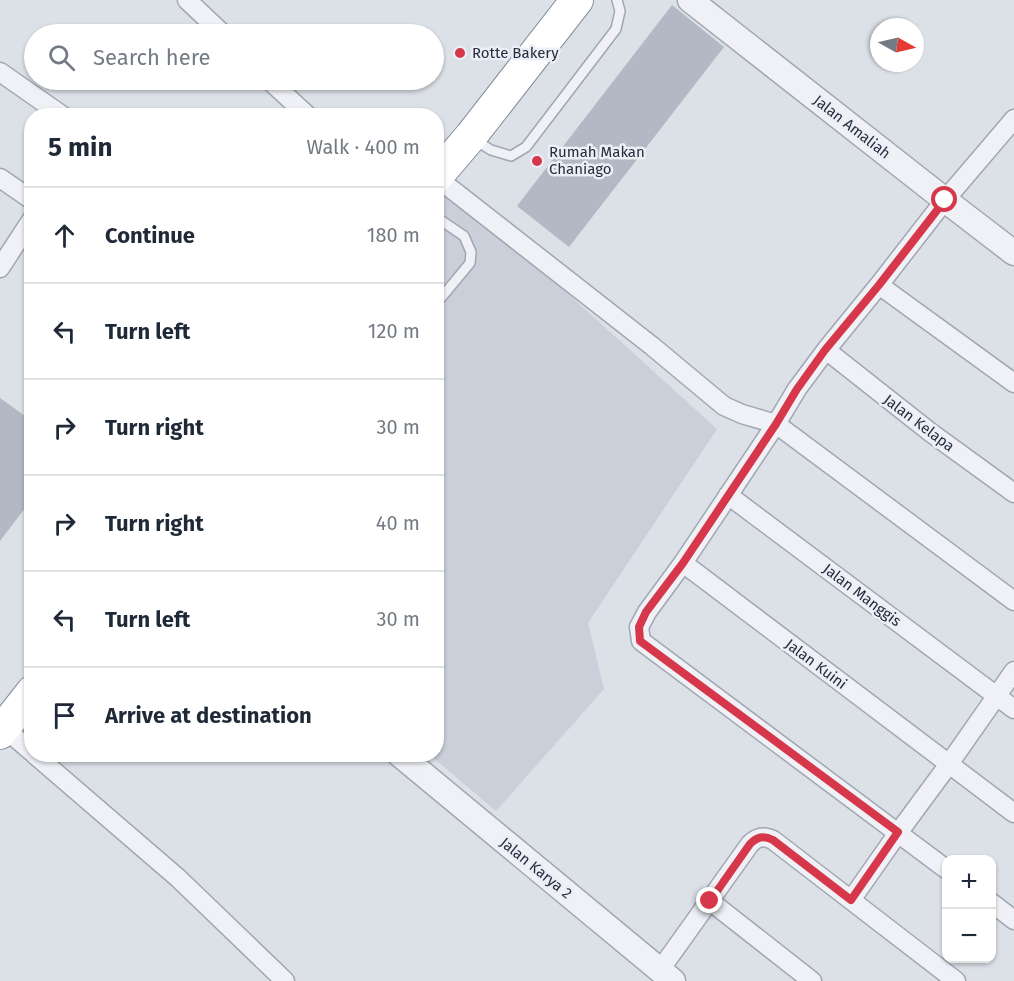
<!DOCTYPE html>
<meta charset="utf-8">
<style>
:root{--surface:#fff;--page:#f2f2f3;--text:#1f2937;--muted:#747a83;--line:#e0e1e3}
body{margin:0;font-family:"Fira Sans",sans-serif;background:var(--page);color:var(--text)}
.controls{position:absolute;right:18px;bottom:18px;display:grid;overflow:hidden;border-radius:12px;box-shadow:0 2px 4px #0004}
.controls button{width:54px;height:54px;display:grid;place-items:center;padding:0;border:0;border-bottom:2px solid var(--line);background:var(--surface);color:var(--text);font:30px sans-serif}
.compass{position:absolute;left:870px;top:18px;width:54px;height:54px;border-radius:50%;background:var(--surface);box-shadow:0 2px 4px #0004;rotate:98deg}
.stop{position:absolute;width:18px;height:18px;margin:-14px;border:4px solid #d6374a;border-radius:50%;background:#fff}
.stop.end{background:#d6374a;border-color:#fff;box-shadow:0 2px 6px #0008}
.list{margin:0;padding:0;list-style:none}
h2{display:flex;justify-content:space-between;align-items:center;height:78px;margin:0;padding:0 24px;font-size:26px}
h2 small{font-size:20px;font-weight:400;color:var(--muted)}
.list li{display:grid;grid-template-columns:39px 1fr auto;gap:18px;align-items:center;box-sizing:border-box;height:96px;padding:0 24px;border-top:2px solid var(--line)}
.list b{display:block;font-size:22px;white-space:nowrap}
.list em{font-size:20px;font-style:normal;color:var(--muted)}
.icon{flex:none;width:33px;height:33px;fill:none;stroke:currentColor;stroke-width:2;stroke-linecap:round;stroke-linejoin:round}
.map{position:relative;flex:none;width:1014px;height:981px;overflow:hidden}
.search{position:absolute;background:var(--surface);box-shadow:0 2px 4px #0004;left:24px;top:24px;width:420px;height:66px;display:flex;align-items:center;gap:15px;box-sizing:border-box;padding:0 21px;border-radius:33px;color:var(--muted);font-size:22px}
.panel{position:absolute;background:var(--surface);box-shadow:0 2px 4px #0004;left:24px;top:108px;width:420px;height:654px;border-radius:24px}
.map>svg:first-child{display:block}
.built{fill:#cacfda}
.building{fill:#b3b9c4}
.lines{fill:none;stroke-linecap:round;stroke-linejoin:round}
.service-casing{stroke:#a1a7b1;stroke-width:12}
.minor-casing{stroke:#a1a7b1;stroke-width:21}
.tertiary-casing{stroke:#a1a7b1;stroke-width:27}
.trunk-casing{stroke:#838d9f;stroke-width:34}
.service{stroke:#eff1f6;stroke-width:9}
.minor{stroke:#eff1f6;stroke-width:18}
.tertiary{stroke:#eff1f6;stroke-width:24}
.trunk{stroke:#fff;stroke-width:32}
.route{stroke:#d6374a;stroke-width:8}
.poi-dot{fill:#d6374a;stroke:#eceff5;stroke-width:2}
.labels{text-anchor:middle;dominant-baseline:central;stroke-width:5;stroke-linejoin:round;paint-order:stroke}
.poi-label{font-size:15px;fill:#252d3f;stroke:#eceff5;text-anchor:start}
.street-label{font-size:15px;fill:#252d3f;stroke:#eceff5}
</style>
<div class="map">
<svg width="1014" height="981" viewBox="0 0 1014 981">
<rect width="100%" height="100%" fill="#dce0e7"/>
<path class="built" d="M 447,184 L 717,429 L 588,623 L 604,689 L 496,811 L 430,755 L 436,754 L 436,196 Z"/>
<path class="building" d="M 672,5 L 724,47 L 569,247 L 517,206 Z
M 0,398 L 32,421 L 32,499 L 0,541 Z"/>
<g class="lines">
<defs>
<path id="service" d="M 475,140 L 491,150 L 511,156 L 526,147 L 616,29 L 620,11 L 617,0
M 436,217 L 464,236 L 471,252 L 470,263 L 436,304"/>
<path id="minor" d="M 187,0 L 223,34
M 0,72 L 63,116
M 269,80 L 308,116
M 436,177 L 652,346 L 724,406 L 742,414 L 776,424 L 1014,601
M 0,178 L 32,200
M 0,268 L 32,219
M 879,285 L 1014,383
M 826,350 L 930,432 L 1014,493
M 728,495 L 1014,709
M 683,563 L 1014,813
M 4,728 L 32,752
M 34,754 L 178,878 L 285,981
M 946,869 L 641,641 L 639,627 L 647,612 L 683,563 L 776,424 L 797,389 L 826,350 L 879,285 L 945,200 L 1014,119
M 851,900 L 898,833 L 949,764 L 1014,671
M 710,901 L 812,981
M 992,903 L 1014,920
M 660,970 L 750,844 C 757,837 763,835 773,840 L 956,981"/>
<path id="tertiary" d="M 690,0 L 945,200 L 1014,253
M 399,754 L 673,981"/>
<path id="trunk" d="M 436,177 L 471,136 L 577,0
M 0,733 L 32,692"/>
</defs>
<use href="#service" class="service-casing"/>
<use href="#minor" class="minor-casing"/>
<use href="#tertiary" class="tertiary-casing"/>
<use href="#trunk" class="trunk-casing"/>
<use href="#service" class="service"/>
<use href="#minor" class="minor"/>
<use href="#tertiary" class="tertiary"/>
<use href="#trunk" class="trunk"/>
</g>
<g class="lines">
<path class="route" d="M 710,901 L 750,844 C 757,837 763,835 773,840 L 851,900 L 898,832 L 640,641 L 639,627 L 646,612 L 683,563 L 776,424 L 797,389 L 825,350 L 879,285 L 945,200"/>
</g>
<g class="poi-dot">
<circle cx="460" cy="53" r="6"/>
<circle cx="537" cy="161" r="6"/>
</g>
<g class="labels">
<g class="poi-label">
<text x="472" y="53">Rotte Bakery</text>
<text x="549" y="152">Rumah Makan<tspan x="549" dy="17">Chaniago</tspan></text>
</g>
<g class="street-label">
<text transform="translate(852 127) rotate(38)">Jalan Amaliah</text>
<text transform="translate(919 423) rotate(37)">Jalan Kelapa</text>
<text transform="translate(862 595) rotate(37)">Jalan Manggis</text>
<text transform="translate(816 664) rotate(37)">Jalan Kuini</text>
<text transform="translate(536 868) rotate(39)">Jalan Karya 2</text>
</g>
</g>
</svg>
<div class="controls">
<button>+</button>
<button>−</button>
</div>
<svg class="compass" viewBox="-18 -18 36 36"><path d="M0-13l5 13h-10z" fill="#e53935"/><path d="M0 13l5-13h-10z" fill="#747a83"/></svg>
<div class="stop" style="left:945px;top:200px"></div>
<div class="stop end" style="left:710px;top:901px"></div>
<div class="search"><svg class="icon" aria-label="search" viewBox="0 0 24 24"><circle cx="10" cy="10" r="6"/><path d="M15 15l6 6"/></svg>Search here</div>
<section class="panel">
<h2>5 min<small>Walk · 400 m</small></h2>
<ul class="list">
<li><svg class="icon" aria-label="ahead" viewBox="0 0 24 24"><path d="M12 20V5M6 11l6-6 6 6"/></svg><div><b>Continue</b></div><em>180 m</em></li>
<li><svg class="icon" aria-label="left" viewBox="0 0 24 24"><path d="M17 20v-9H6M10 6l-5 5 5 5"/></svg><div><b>Turn left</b></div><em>120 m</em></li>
<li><svg class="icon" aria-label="right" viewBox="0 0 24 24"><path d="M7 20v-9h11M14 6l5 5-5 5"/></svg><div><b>Turn right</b></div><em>30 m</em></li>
<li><svg class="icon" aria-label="right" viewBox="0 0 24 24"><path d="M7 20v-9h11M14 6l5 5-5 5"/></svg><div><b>Turn right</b></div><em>40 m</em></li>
<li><svg class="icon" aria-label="left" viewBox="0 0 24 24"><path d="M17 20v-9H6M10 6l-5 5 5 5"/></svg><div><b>Turn left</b></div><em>30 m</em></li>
<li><svg class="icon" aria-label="arrive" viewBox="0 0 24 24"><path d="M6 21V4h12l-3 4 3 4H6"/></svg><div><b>Arrive at destination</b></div></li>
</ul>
</section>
</div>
